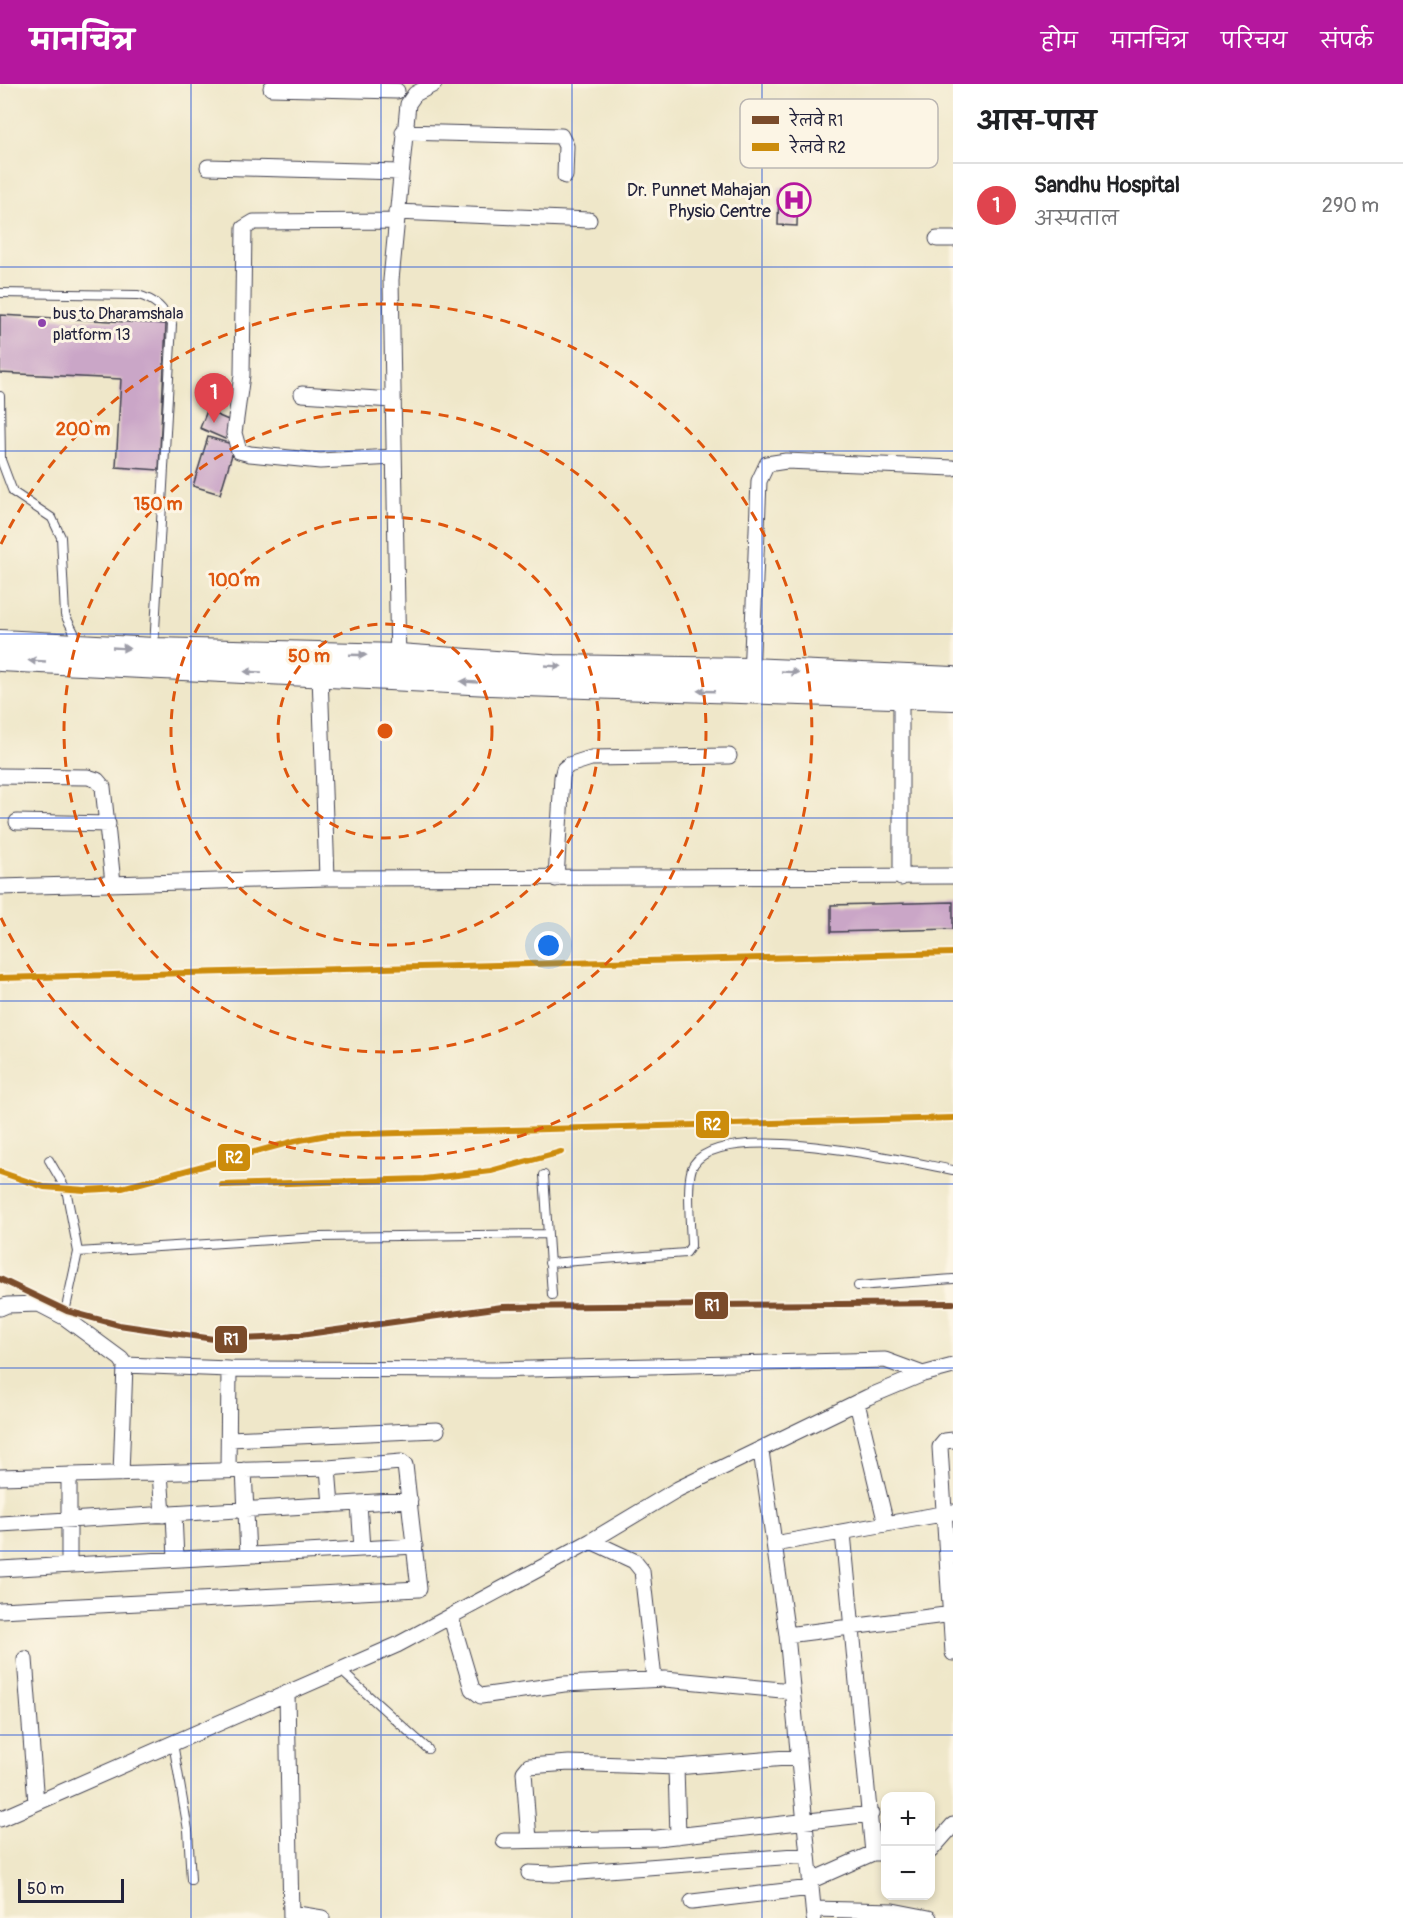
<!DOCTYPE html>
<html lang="hi">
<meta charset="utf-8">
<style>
:root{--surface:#fff;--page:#f6f6f6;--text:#202124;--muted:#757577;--line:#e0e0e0;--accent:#b5179e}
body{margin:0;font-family:Pangolin,"Playpen Sans Deva",sans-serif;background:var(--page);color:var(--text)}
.controls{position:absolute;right:18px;bottom:18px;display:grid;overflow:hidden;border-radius:12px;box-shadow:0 3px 9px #0003}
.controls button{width:54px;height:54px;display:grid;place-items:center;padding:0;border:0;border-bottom:2px solid var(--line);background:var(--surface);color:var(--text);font:30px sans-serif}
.scale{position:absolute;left:18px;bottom:15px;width:106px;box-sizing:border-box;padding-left:6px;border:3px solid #22223b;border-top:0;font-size:16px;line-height:21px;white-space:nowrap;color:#22223b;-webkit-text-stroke:4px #fcf5e5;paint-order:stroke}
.you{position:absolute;left:549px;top:862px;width:21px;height:21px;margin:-15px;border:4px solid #fff;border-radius:50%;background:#1a73e8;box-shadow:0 0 0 9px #1a73e833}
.badge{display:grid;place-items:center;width:39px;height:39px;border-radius:50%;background:var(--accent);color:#fff;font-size:20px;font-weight:700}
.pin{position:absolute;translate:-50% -50px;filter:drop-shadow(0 2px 3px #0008)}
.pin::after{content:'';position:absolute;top:32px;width:21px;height:18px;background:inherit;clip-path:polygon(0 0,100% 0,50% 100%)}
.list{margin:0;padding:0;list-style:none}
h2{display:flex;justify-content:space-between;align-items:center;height:78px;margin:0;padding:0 24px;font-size:26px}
h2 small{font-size:20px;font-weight:400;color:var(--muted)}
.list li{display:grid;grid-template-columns:39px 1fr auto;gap:18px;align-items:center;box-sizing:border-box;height:84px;padding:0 24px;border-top:2px solid var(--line)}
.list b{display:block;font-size:22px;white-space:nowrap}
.list p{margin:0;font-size:20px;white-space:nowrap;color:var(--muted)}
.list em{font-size:20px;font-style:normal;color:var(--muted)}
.map{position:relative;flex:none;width:953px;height:1834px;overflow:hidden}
header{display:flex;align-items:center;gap:36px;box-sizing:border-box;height:84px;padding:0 30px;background:var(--accent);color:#fff}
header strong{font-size:28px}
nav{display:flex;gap:33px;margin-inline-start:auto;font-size:21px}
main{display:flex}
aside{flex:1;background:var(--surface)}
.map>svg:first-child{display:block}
.building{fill:#caa6c7}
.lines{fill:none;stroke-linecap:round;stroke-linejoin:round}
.lane-casing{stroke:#414050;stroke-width:10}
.street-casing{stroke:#414050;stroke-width:17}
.primary-casing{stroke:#414050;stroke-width:26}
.lane{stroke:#fff;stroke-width:8}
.street{stroke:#fff;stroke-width:15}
.primary{stroke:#fff;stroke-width:24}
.rail-1-casing{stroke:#fcf5e5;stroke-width:10}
.rail-2-casing{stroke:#fcf5e5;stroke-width:10}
.rail-1{stroke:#7a4b2a;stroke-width:6}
.rail-2{stroke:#cc8c0c;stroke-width:6}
.oneway{fill:#9c9ca7}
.grid{fill:none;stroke:#1d4ed8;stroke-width:1.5;stroke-opacity:0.55}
.ring{fill:none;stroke:#de560e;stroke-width:3;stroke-dasharray:10 8}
.bus-dot{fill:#8e44ad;stroke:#fcf5e5;stroke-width:2}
.labels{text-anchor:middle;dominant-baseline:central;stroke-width:6;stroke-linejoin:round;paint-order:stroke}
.bus-label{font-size:16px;fill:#22223b;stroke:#fcf5e5;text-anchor:start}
.poi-label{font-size:18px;fill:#22223b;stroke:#fcf5e5;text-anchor:end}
.key{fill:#fcf5e5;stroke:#bbb6b2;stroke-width:1.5}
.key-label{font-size:16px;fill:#22223b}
.centre{fill:#de560e;stroke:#fcf5e5;stroke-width:3}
.ring-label{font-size:18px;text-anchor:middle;font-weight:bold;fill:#de560e;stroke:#fcf5e5;stroke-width:6;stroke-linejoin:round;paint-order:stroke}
.line-badge{stroke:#fcf5e5;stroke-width:2}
.badge-label{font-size:16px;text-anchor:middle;font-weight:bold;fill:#fff}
</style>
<header>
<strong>मानचित्र</strong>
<nav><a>होम</a><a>मानचित्र</a><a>परिचय</a><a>संपर्क</a></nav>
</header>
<main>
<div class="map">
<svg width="953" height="1834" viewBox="0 0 953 1834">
<rect width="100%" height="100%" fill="#fcf5e5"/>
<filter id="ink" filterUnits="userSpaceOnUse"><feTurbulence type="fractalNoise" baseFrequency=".0167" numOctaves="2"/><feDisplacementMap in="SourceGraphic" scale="12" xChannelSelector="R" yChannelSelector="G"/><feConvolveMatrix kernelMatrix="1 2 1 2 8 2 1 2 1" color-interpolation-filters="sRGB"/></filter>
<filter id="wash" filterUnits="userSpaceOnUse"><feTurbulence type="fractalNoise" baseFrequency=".008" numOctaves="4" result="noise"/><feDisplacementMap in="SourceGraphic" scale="24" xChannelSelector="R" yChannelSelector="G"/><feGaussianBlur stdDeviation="1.35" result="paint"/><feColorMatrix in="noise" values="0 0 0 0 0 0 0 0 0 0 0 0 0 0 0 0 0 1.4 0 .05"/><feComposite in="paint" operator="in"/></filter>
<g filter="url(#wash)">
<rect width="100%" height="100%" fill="#efe7c9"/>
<g id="blocks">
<path class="building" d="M 779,103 L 798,103 L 797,142 L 778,141 Z
M 0,231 L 166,240 L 159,386 L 116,383 L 121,295 L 0,289 Z
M 207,327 L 233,338 L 225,355 L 200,344 Z
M 208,353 L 235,361 L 220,410 L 193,402 Z
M 953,818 L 953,845 L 831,848 L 831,821 Z"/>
</g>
</g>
<g filter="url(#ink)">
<use href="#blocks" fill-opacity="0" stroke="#414050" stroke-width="1.5"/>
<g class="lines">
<defs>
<path id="lane" d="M 0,209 L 138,211 C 156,216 163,224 172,240 L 154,564
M 0,312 L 1,376 L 13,408 L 52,434 L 61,453 L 65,531 L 79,558
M 49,1076 L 66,1105 L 78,1168 L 64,1233
M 544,1091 L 552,1211
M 78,1168 L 319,1153 L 547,1150
M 549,1179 L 686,1169 L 691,1162 C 691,1144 685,1093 694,1080 C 724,1035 906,1077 953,1086
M 858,1202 L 953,1195
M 340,1586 L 428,1665
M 173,1659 L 188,1746 L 191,1796"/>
<path id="street" d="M 271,4 L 397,7
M 403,48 L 561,52 L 566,62 L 565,92
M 208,83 L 400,88
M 396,128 L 589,136
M 937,155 L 953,155
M 302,310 L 392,316
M 394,373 L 320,377 L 250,370 L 239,367 L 234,349 L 242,291 L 244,144 L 254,138 L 395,137
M 398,579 L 391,196 L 408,20 L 415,10 L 434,0
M 320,591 L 327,794
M 751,593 L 759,397 L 767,380 L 786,377 L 953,384
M 901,605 L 901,794
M 0,692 L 88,693 L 97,696 L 103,703 L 113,799
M 17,738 L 108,740
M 556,795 L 562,693 L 564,685 L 569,681 L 591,674 L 729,672
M 0,803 L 327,794 L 953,792
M 0,1224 L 7,1221 L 39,1220 L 64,1233 L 121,1275 L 125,1281 L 121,1390
M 125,1281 L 229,1285 L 228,1387
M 229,1285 L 493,1286 L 885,1276 L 923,1290
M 857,1319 L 886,1440
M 229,1355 L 437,1346
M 953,1356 L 945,1357 L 940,1363 L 953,1569
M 761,1367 L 787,1551 L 814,1834
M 328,1384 L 331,1421
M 244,1386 L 248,1471
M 160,1389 L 163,1431
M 0,1393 L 328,1384 L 401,1378 L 405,1381 L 419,1505 L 0,1526
M 359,1419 L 362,1465
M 174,1430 L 176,1475
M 0,1440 L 410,1416
M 843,1449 L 873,1769
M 591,1457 L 634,1477 L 642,1487 L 654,1595
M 774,1460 L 953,1428
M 69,1481 L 69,1391
M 0,1485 L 415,1462
M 451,1534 L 472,1605 L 481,1612 L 564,1600 L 665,1595 L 792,1607
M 787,1551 L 953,1530
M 25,1575 L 36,1719
M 287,1609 L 291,1834
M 676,1683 L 678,1752
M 0,1735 L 397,1561 L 591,1457 L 678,1405 L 868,1313 L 923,1290 L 953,1282
M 529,1756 L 524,1688 L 529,1682 L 569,1679 L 676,1683 L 799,1673
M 504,1757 L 657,1754 L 871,1730
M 930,1767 L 953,1741
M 529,1789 L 554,1790 L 808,1771
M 810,1797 L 873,1769 L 886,1769
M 692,1818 L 811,1804
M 813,1825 L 893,1827 L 929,1834
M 291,1829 L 322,1834"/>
<path id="primary" d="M 0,558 L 154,566 L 399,572 L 553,583 L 751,586 L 953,595
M 0,575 L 490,599 L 953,614"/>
</defs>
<use href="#lane" class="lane-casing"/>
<use href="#street" class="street-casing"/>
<use href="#primary" class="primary-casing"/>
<use href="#lane" class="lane"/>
<use href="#street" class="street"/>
<use href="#primary" class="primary"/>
<defs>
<path id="rail-1" d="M 0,1195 L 67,1227 L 119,1241 L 220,1256 L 286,1253 L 502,1223 L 953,1219"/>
<path id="rail-2" d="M 0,894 L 953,869
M 0,1088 L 44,1103 L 85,1106 L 122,1104 L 295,1057 L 327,1051 L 953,1034
M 222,1101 L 424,1095 L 491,1087 L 561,1068"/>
</defs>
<use href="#rail-1" class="rail-1-casing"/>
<use href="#rail-2" class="rail-2-casing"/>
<use href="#rail-1" class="rail-1"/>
<use href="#rail-2" class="rail-2"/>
</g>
<defs><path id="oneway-solid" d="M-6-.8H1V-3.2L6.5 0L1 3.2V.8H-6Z" transform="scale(1.5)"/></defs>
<g class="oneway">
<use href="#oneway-solid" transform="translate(121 564) rotate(3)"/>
<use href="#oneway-solid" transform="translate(358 571) rotate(2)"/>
<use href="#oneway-solid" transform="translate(37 577) rotate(-177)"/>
<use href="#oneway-solid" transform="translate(553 582) rotate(3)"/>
<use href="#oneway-solid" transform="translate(253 588) rotate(-177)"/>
<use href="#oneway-solid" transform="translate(790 588) rotate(3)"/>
<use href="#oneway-solid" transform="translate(469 598) rotate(-177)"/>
<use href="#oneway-solid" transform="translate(706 607) rotate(-178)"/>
</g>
</g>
<path class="grid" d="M 191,0 L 191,1834M 381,0 L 381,1834M 572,0 L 572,1834M 762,0 L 762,1834M 0,183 L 953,183M 0,367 L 953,367M 0,550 L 953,550M 0,734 L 953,734M 0,917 L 953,917M 0,1100 L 953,1100M 0,1284 L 953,1284M 0,1467 L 953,1467M 0,1651 L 953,1651"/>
<g class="ring">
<circle cx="385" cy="647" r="107"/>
<circle cx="385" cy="647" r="214"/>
<circle cx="385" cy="647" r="321"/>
<path d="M1 460A427 427 0 1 1 1 834"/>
</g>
<defs>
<symbol id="hospital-ring" viewBox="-11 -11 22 22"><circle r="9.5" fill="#fcf5e5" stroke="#b5179e" stroke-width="1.5"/><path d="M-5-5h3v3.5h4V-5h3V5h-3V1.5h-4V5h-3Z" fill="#b5179e"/></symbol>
</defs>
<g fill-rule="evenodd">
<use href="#hospital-ring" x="775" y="97" width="38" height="38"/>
</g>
<circle class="bus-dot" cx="42" cy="239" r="5"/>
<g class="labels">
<g class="bus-label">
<text x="53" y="230">bus to Dharamshala<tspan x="53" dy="21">platform 13</tspan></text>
</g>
<g class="poi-label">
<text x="771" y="106">Dr. Punnet Mahajan<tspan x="771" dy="21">Physio Centre</tspan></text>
</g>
</g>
<rect x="740" y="15" width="198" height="69" rx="9" class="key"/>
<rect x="752" y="32" width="27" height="8" fill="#7a4b2a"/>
<rect x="752" y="59" width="27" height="8" fill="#cc8c0c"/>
<g class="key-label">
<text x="790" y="42">रेलवे R1</text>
<text x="790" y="69">रेलवे R2</text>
</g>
<circle cx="385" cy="647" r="9" class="centre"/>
<g class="ring-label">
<text x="83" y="351">200 m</text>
<text x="158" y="426">150 m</text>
<text x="234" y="502">100 m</text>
<text x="309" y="578">50 m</text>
</g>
<g class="line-badge">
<rect x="695" y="1026" width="35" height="29" rx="6" fill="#cc8c0c"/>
<rect x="217" y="1059" width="34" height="29" rx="6" fill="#cc8c0c"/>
<rect x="694" y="1207" width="35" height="29" rx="6" fill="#7a4b2a"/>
<rect x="214" y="1241" width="34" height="29" rx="6" fill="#7a4b2a"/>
</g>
<g class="badge-label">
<text x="712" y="1046">R2</text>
<text x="234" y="1079">R2</text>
<text x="712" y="1227">R1</text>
<text x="231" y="1261">R1</text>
</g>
</svg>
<div class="controls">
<button>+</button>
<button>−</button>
</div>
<div class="scale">50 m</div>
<div class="you"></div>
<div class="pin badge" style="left:214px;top:339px;background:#e0444e">1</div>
</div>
<aside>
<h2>आस-पास<small></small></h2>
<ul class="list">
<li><span class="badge" style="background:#e0444e">1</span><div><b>Sandhu Hospital</b><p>अस्पताल</p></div><em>290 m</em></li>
</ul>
</aside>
</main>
